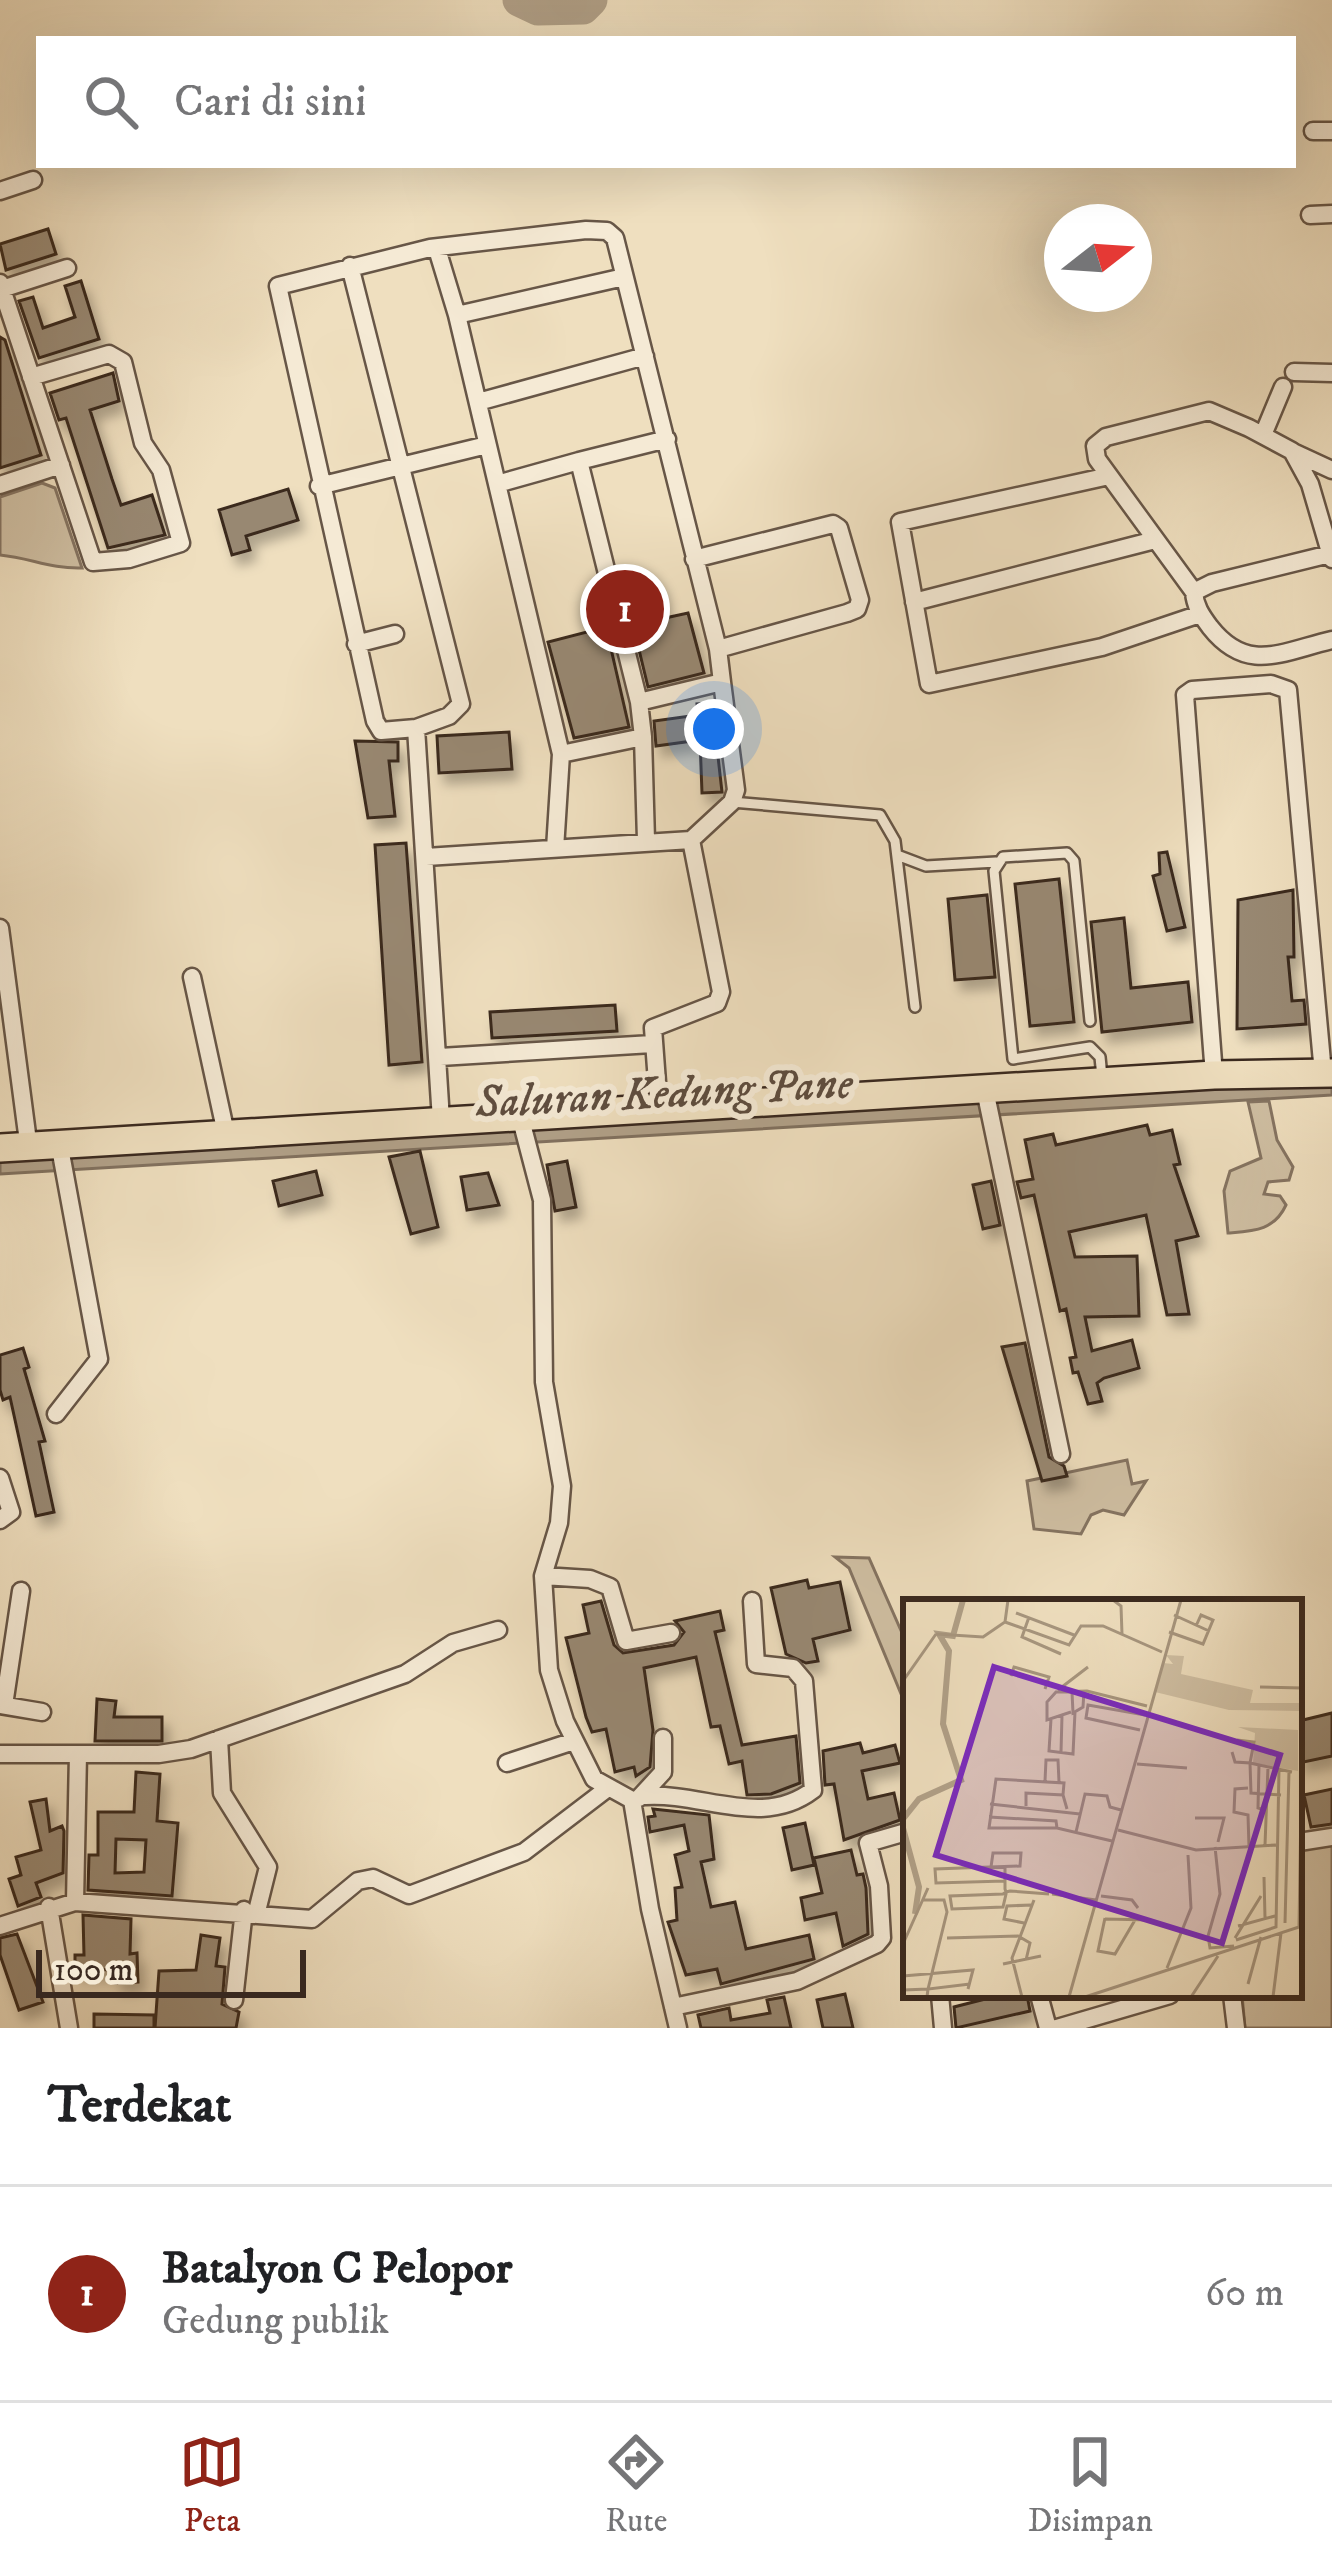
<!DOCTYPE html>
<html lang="id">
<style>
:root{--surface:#fff;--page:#f6f6f6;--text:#202124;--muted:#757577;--line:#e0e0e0;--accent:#8f2418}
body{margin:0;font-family:"IM FELL DW Pica",serif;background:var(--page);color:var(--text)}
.compass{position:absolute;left:1044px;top:204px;width:108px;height:108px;border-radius:50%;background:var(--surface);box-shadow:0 12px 48px #0002;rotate:73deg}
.scale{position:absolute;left:36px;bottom:30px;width:270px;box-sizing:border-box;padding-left:12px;border:6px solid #3a291f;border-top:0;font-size:33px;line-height:42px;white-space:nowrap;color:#3a291f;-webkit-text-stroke:9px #f5ead5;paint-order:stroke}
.you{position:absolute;left:714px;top:729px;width:42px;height:42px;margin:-30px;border:9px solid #fff;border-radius:50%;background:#1a73e8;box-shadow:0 0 0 18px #1a73e833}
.badge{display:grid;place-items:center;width:78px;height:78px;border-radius:50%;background:var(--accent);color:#fff;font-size:39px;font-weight:700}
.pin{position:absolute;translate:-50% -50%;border:6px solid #fff;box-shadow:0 3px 12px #0006}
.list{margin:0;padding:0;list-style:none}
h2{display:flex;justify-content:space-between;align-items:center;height:156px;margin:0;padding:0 48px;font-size:51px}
h2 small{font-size:39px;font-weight:400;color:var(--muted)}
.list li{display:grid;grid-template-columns:78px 1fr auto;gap:36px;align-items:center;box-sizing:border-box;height:216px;padding:0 48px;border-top:3px solid var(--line)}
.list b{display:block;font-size:45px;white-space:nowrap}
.list p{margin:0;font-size:39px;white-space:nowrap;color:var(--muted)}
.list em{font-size:39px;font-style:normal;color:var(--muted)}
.icon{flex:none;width:66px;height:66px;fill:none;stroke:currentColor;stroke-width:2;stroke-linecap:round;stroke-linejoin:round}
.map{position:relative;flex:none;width:1332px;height:2028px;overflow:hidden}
.search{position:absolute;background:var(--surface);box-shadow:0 12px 48px #0002;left:36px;right:36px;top:36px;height:132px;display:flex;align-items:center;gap:30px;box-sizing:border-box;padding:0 42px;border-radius:0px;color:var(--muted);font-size:45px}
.sheet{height:372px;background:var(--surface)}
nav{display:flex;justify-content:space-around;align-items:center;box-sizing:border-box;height:168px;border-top:3px solid var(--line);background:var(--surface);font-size:33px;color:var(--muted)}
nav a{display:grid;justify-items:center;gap:6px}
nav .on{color:var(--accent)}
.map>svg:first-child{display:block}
.green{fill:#d0c0a4;stroke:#857462;stroke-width:3}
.water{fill:#b1a189;stroke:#81715f;stroke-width:3}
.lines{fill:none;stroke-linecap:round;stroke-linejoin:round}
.river{stroke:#b1a189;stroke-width:33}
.building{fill:#988872;stroke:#3a291f;stroke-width:3;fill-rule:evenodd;filter:url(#shadow)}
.service-casing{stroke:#675647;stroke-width:14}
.minor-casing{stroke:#675647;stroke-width:21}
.primary-casing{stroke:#3a291f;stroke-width:32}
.service{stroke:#f5ead5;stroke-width:9}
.minor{stroke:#f5ead5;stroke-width:16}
.primary{stroke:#efdfbf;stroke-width:27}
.labels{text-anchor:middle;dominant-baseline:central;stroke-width:12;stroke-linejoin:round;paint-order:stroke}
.water-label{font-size:45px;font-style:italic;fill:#5e4d3f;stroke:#f5ead5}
.inset-river{fill:none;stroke:#b1a189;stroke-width:6}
.inset-road{fill:none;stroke:#a7967f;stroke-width:3}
.view{fill:#7b2cbf;fill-opacity:0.15;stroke:#7b2cbf;stroke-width:6}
.inset-edge{fill:none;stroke:#3a291f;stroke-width:6}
</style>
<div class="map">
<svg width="1332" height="2028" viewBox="0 0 1332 2028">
<defs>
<filter id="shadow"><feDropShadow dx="6" dy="10" stdDeviation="6" flood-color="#0004"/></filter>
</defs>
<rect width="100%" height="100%" fill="#efdfbf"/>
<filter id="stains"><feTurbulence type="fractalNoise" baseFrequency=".00167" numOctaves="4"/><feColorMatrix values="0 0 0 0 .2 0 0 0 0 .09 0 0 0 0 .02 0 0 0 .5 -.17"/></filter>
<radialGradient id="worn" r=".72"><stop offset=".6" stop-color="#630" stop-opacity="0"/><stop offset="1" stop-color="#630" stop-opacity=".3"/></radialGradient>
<path class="green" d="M 42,483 L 55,488 L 82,568 C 50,569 31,558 0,555 L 0,497 Z
M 1269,1101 L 1277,1140 L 1293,1167 L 1289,1180 L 1268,1182 L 1264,1194 L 1280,1196 L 1286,1205 C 1274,1231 1253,1231 1228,1233 L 1224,1191 L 1230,1171 L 1261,1158 L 1248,1102 Z
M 1127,1460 L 1132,1484 L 1146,1481 L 1124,1515 L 1103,1510 L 1091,1515 L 1081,1534 L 1034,1529 L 1027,1481 Z
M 835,1557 L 869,1558 L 906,1642 L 906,1706 L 849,1568 Z
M 1332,1842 L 1332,2028 L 1245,2028 L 1242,1995 L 1299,1995 L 1299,1850 Z"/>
<path class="water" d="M 1332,1081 L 1332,1095 L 0,1174 L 0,1160 Z"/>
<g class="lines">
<path class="river" d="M 519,0 L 538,9 L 583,8 L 591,0"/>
</g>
<path class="building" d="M 48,229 L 56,254 L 6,270 L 0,244 Z
M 81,281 L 99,339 L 39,358 L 19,301 L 33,297 L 43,328 L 75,317 L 65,286 Z
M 0,337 L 5,340 L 41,455 L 0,468 Z
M 113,373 L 119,401 L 90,410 L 112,479 L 121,505 L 152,495 L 165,535 L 108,548 L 66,418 L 59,420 L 50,393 Z
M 288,489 L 298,520 L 246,536 L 250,550 L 232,555 L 219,510 Z
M 688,613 L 704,673 L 648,687 L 633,625 Z
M 606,627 L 629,727 L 574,738 L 548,642 Z
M 712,703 L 722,792 L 702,793 L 700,740 L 656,746 L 654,721 L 698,715 L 697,704 Z
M 509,732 L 512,769 L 439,773 L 437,736 Z
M 355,741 L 398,742 L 398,761 L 389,761 L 395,816 L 368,818 Z
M 406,843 L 422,1062 L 389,1065 L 375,845 Z
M 1167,852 L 1185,927 L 1167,931 L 1153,876 L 1160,874 L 1159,853 Z
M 1059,879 L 1074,1022 L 1030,1026 L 1015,884 Z
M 1293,890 L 1294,957 L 1288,957 L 1292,1001 L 1304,1000 L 1306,1024 L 1237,1029 L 1238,900 Z
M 987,895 L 995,977 L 955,980 L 948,899 Z
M 1124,918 L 1131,988 L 1188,982 L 1192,1022 L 1102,1032 L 1091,922 Z
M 615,1005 L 617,1031 L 492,1038 L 490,1012 Z
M 1147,1125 L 1150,1135 L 1172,1130 L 1180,1164 L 1174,1165 L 1198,1236 L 1176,1241 L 1189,1314 L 1167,1315 L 1146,1215 L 1069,1232 L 1075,1257 L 1137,1256 L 1139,1316 L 1085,1317 L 1092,1351 L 1132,1340 L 1139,1368 L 1104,1378 L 1097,1383 L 1102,1401 L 1088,1404 L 1078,1372 L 1073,1373 L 1070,1358 L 1076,1357 L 1066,1309 L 1060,1311 L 1034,1195 L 1021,1198 L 1017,1182 L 1033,1179 L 1025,1140 L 1053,1134 L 1056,1145 Z
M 420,1151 L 438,1227 L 411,1234 L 389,1157 Z
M 567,1161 L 576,1207 L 555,1211 L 547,1165 Z
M 316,1171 L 322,1195 L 279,1206 L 273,1181 Z
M 488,1173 L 499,1205 L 467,1210 L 461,1177 Z
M 991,1181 L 1000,1225 L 983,1229 L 973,1185 Z
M 1025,1343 L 1049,1457 L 1064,1466 L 1067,1476 L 1042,1481 L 1002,1347 Z
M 23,1348 L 29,1367 L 24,1369 L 45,1441 L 39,1442 L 54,1512 L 36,1516 L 10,1397 L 3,1400 L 0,1390 L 0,1355 Z
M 807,1580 L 809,1588 L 840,1582 L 850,1630 L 813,1639 L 818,1661 L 806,1663 L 786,1654 L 771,1588 Z
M 601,1601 L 614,1645 L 623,1653 L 674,1645 L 684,1632 L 675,1621 L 720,1611 L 724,1630 L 715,1632 L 742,1745 L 796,1736 L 800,1783 L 771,1794 L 747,1795 L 742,1761 L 729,1764 L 720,1726 L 711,1727 L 696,1657 L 644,1668 L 653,1730 L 650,1767 L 636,1776 L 634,1767 L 615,1772 L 606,1729 L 592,1732 L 586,1717 L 566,1638 L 589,1633 L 583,1605 Z
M 97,1699 L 116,1701 L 114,1717 L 162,1717 L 162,1741 L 95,1741 Z
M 1332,1713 L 1332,1756 L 1299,1763 L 1299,1721 Z
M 860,1743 L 863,1753 L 895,1745 L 900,1763 L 862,1771 L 868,1799 L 894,1793 L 900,1820 L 844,1840 L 834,1784 L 825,1785 L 823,1751 Z
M 136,1772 L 160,1774 L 157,1821 L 178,1823 L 172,1896 L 88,1890 L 89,1855 L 98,1855 L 98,1812 L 134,1812 ZM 116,1839 L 146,1840 L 144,1872 L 115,1873 Z
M 1332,1789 L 1332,1824 L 1311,1827 L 1304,1795 Z
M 46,1799 L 50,1831 L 62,1826 L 64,1831 L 63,1873 L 36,1883 L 41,1897 L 18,1906 L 9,1879 L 21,1875 L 16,1857 L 41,1850 L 30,1802 Z
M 653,1809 L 709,1815 L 714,1859 L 701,1862 L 711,1907 L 735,1902 L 746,1949 L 809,1935 L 814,1959 L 721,1984 L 717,1969 L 686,1975 L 668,1922 L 677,1920 L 675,1888 L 682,1887 L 675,1855 L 689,1851 L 684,1825 L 650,1832 L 648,1817 L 655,1816 Z
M 805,1823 L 814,1865 L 792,1870 L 783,1828 Z
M 851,1850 L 857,1875 L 863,1874 L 866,1888 L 868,1934 L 843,1946 L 836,1913 L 805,1920 L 801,1898 L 822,1893 L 814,1858 Z
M 83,1915 L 131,1919 L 130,1954 L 137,1953 L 138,1982 L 116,1983 L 116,1970 L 75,1969 L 75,1955 L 84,1955 Z
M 17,1934 L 43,2002 L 19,2010 L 0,1955 L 0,1938 Z
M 201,1935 L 220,1938 L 216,1966 L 225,1967 L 222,2004 L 239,2012 L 236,2028 L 155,2028 L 159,1971 L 196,1970 Z
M 845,1994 L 853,2028 L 823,2028 L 817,2000 Z
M 1001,1995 L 1027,1995 L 1030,2011 L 956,2028 L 954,2007 Z
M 784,1997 L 791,2028 L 701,2028 L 698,2015 L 729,2008 L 731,2020 L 770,2013 L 767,2000 Z
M 94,2014 L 154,2015 L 154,2028 L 94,2028 Z"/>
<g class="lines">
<defs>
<path id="service" d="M 732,802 L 880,815 L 895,841 L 915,1007
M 897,855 L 926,866 L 996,862
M 1090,1021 L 1074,861 L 1067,853 L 1003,857 L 994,871 L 1013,1059 L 1090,1047 L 1100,1057 L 1102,1077"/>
<path id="minor" d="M 1313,131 L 1332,131
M 0,191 L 33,180
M 1310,215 L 1332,214
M 437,249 L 457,315 L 561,754 L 555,849
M 350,266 L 461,704 L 449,716 L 416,728
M 0,283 L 93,562 L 129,559 L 181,543 L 161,470 L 143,443 L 123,362 L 109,354 L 31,377
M 2,289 L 67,268
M 457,315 L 624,277
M 1294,372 L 1332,373
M 478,402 L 645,356
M 1263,435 L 1283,387
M 1293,452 L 1332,470
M 579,461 L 667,439
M 1109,476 L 900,522 L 929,684 L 1102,647 L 1200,614
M 497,484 L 579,461 L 639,702 L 643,737 L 561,754
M 0,485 L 61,465
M 319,486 L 487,445
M 1330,554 L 1212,583 L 1194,592 C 1195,606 1201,615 1210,627 C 1247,674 1281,652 1332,640
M 694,559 L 833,524 L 839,528 L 860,600 L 857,609 L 847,613 L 718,649
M 1194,592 L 1097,459 L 1095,446 L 1106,437 L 1209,411 L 1249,428 L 1292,451 L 1310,484 L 1332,559
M 914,602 L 1155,540
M 356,644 L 395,634
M 643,737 L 646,840
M 691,840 L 732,802 L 736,790 L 722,682
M 426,857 L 691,840 L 721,992 L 717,1003 L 653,1028 L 659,1109
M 0,928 L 29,1149
M 192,977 L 227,1138
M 440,1057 L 652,1044
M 1214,1075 L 1185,695 L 1192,690 L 1271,684 L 1288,690 L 1323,1073
M 985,1090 L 1061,1454
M 520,1116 L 542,1200 L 544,1382 L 562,1486 L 559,1523 L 543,1576 L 549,1670 L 565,1721 L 594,1779 L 632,1800 L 650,1909 L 678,2028
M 441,1120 L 416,728 L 381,731 L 375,721 L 278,286 L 430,248 L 586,230 L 607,231 L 615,238 L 718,649 L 722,682 L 639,702
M 56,1414 L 99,1359 L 60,1148
M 0,1478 L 11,1512 L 0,1520
M 543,1576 L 590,1579 L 610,1587 L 626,1641 L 671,1633
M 0,1705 L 42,1712
M 4,1705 L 21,1591
M 219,1739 L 222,1793 L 268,1867 L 257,1911
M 0,1754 L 159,1754 L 191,1749 L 405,1674 L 453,1643 L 498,1630
M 507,1763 L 574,1741
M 645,1796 C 703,1792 762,1829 813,1790 L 804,1681 L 793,1668 L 756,1664 L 752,1601
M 639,1798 L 663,1772 L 663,1738
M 1299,1842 L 1332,1837
M 75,1902 L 78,1754
M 49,1907 L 69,2028
M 0,1926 L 75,1902 L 312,1919 L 358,1881 L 373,1878 L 409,1895 L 524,1852 L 608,1788
M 940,1995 L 943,2028
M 1039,1995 L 1048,2028
M 1232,1995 L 1236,2028
M 234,2000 L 244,1910
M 673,2007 L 797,1981 L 877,1944 L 882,1938 L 879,1886 L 868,1843 L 906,1832
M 1057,2028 L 1170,1995"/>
<path id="primary" d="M 0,1148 L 1214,1075 L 1332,1073"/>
</defs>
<use href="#service" class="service-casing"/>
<use href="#minor" class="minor-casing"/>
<use href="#primary" class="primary-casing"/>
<use href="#service" class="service"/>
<use href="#minor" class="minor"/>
<use href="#primary" class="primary"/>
</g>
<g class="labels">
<g class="water-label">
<text transform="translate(664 1094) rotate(-3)">Saluran Kedung Pane</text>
</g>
</g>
<g transform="translate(903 1599)">
<rect width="399" height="399" fill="#efdfbf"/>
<path d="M 263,56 L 281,57 L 278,75 L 350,91 L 347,104 L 399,104 L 399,112 L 326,111 L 252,93 L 260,64 L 270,65 ZM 335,128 L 395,131 L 395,172 L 350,164 L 352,134 Z" fill="#d0c0a4"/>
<path class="inset-river" d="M 0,220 L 16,200 L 58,181 L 40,125 L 46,52 L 36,35 L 50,37 L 60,1M 0,229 L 16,288 L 12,315"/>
<path class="inset-road" d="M 210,1 L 218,7 L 219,35M 113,14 L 171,36M 271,16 L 306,32M 126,18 L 119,38 L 158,55M 102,23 L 166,46 L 178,27 L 200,27 L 259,53M 266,33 L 300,45 L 310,21 L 298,16 L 293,27M 33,35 L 80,38 L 102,23 L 105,1M 108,77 L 111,68 L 146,78 L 142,90M 0,82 L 33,35M 357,88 L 399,89M 155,91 L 185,68M 169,93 L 170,114 L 180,108 L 181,92M 168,113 L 144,121 L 144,103 L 153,93 L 184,92 L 244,107M 148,120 L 146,152 L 170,155 L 172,113M 237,131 L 183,119 L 185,106 L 242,116M 334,141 L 351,143 L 347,164 L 389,173M 158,153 L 159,117M 329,153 L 332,163 L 347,164 L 348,194 L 378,196M 234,165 L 284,169M 356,166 L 355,209 L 364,212M 142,182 L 143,161 L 155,161 L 156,183M 345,189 L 332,190 L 331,213 L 345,216 L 346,248M 160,196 L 161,184 L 93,180 L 86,229 L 154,229 L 209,242M 87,205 L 177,215M 123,207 L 123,194 L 160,196 L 164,210M 86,218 L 153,222 L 154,229M 292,219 L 321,219 L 315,243M 215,231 L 293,251 L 373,246M 173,233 L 182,195 L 204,197 L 207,208 L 218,211M 362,246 L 365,168M 312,248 L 317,295 L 305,337 L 307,349 L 331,347M 88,268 L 90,254 L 118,254 L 117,267 L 32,270 L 33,284 L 102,282M 102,268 L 102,290 L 103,293 L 103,295 L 100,308 L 49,310 L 47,297 L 100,295 L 103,293 L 107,292 L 146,295M 361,278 L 362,319M 149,295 L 193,301M 198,297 L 229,301 L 235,309M 202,319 L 195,352 L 212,355 L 232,321M 202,320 L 248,321 L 240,320M 121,324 L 101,320 L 104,307 L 128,306M 382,324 L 386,172M 335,327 L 372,317M 396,328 L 399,148M 44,339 L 115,337 L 127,344 L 123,361M 332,339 L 358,297M 333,341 L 373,328 L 376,170M 0,345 L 25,289M 100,365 L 138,357M 264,369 L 288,309 L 285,256M 0,377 L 70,371 L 65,390M 345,385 L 358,338M 0,391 L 25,390 L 44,313 L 41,301 L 20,301M 24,398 L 25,390 L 67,385M 119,398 L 109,359 L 131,301M 166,398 L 278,1M 182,398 L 399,327M 288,398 L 315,357M 370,398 L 378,334"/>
<path class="view" d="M 91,68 L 377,156 L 319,344 L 33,256 Z"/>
<rect width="399" height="399" class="inset-edge"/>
</g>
<rect width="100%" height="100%" filter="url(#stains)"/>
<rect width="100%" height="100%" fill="url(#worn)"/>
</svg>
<svg class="compass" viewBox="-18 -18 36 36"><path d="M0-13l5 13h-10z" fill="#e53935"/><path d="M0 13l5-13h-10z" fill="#757577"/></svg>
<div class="scale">100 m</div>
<div class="you"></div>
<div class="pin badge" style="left:625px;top:609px">1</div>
<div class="search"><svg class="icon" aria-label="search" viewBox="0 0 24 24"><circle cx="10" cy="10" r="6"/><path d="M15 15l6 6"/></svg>Cari di sini</div>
</div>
<section class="sheet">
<h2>Terdekat<small></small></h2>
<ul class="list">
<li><span class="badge">1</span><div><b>Batalyon C Pelopor</b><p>Gedung publik</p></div><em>60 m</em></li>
</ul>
</section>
<nav>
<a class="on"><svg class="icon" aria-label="map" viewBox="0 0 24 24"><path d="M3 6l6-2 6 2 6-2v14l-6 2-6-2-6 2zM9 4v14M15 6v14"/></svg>Peta</a>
<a><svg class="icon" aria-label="directions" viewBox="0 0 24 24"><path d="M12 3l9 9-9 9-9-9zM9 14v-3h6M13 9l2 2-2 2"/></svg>Rute</a>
<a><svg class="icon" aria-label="saved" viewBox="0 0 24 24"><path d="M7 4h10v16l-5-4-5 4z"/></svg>Disimpan</a>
</nav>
